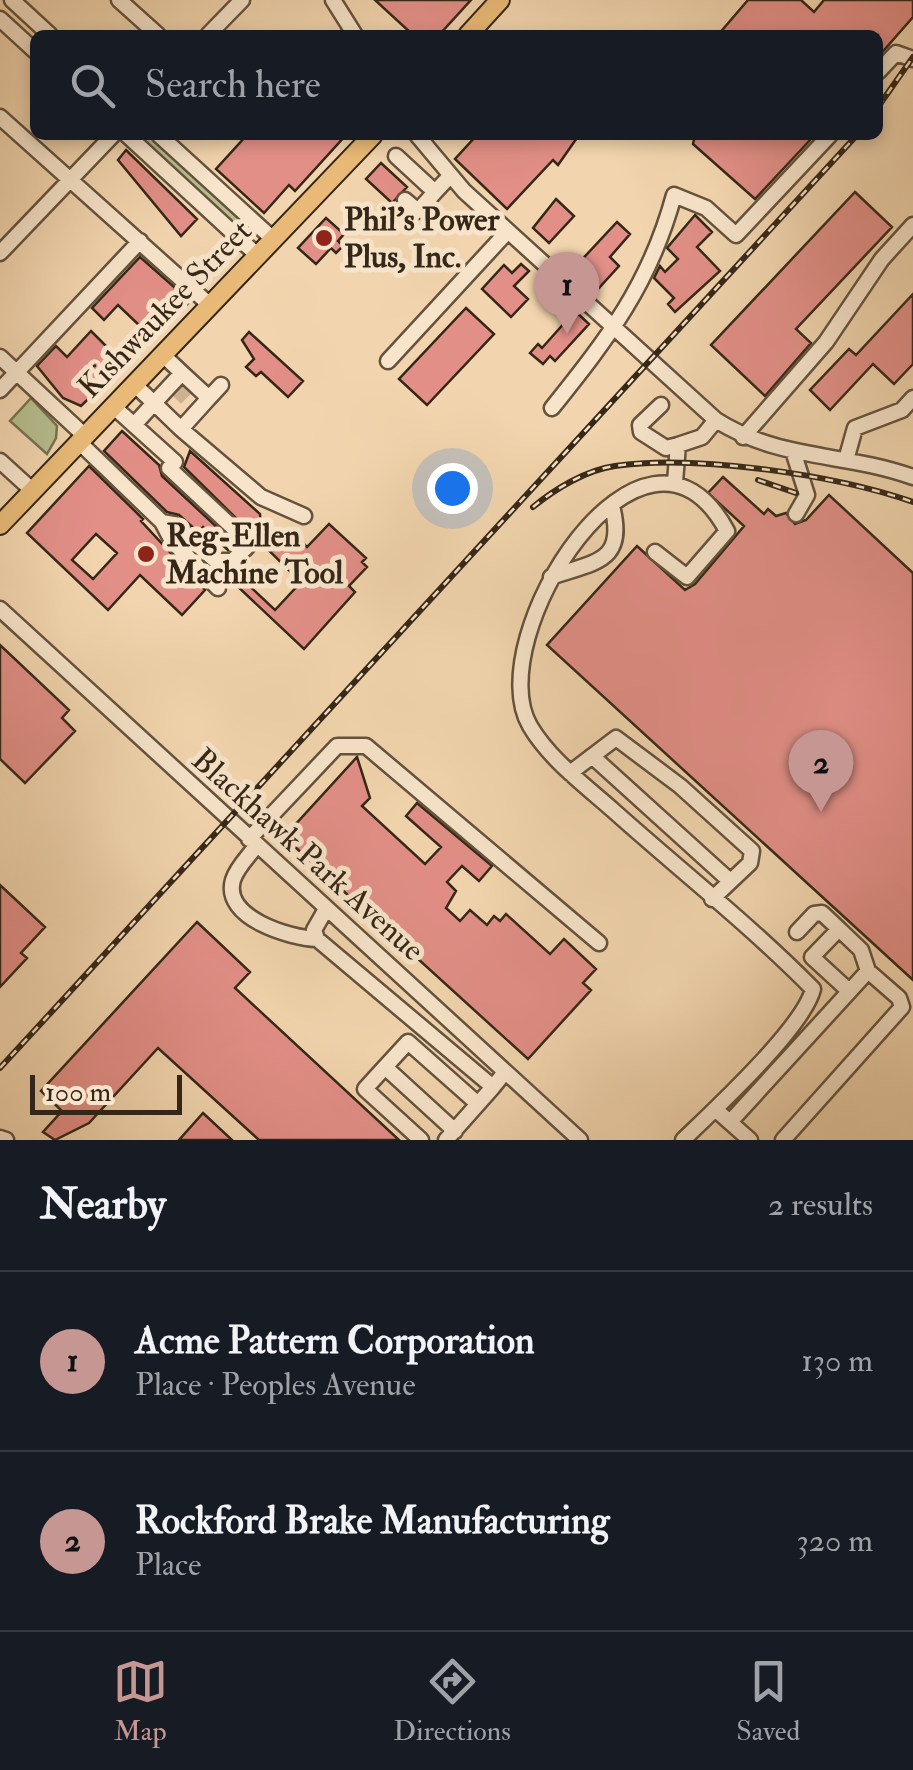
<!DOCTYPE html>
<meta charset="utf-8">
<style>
:root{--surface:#171b24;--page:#20242c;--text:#f1f3f6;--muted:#9ea1a6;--line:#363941;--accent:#c59692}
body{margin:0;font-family:"IM FELL Double Pica",serif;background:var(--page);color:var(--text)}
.scale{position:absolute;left:30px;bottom:25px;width:152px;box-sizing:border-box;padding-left:10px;border:5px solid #352717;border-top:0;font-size:28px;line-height:35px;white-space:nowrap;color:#352717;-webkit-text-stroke:8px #f7e4ca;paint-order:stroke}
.you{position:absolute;left:452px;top:488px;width:35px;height:35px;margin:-25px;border:8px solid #fff;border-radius:50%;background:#1a73e8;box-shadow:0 0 0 15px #1a73e833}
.badge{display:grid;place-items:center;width:65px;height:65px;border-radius:50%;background:var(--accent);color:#111;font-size:32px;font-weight:700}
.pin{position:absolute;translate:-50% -82px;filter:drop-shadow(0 2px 5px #0008)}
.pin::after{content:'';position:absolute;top:52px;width:35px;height:30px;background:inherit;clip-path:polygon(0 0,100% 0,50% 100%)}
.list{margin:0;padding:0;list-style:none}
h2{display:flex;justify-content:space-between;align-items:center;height:130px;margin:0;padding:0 40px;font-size:42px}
h2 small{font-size:32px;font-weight:400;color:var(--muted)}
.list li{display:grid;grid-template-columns:65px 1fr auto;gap:30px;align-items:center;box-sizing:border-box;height:180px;padding:0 40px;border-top:2px solid var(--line)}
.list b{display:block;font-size:38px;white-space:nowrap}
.list p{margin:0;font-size:32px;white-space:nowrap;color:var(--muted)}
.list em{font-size:32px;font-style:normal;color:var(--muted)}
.icon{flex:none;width:55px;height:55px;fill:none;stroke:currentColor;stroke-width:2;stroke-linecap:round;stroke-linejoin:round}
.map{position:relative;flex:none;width:913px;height:1140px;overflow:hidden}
.search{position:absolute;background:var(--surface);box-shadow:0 5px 15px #0003;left:30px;right:30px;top:30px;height:110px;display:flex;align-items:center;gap:25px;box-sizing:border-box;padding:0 35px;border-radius:15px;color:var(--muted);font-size:38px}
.sheet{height:490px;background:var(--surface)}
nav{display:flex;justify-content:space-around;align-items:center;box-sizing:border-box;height:140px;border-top:2px solid var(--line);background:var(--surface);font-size:28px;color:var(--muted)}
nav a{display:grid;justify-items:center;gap:5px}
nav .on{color:var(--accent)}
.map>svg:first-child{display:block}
.green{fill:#b6be8e;stroke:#767252;stroke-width:2.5}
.building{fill:#e28f87;stroke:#352717;stroke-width:2.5;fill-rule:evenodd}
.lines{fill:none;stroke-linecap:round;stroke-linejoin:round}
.minor-tunnel{stroke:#ccb290;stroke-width:14;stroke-dasharray:14 7;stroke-linecap:butt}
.minor-casing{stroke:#64523d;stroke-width:19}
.major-casing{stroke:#352717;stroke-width:22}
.minor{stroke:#f7e4ca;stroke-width:14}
.major{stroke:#e9ba77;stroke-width:18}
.rail-casing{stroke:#352717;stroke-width:6}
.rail{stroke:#f7e4ca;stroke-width:2.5;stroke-dasharray:8;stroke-linecap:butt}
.poi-dot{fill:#8f2418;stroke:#f7e4ca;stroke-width:4}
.labels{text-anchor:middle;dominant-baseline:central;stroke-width:10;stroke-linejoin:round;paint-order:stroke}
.poi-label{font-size:32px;font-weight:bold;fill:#352717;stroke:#f7e4ca;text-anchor:start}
.street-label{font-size:32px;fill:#352717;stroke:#f7e4ca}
</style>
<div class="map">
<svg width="913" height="1140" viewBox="0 0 913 1140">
<rect width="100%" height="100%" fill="#f2d5ae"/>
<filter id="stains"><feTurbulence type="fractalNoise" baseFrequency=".002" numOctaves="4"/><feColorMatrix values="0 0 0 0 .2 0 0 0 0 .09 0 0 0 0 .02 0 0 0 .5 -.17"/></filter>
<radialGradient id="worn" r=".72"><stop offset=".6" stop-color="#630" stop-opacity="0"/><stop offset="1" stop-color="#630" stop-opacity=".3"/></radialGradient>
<path class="green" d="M 135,135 L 151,135 L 255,234 L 247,238 Z
M 31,398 L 57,426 L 56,438 L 47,454 L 10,421 Z"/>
<path class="building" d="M 375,0 L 471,0 L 439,35 L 413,35 Z
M 748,0 L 801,0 L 814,12 L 824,0 L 913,0 L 913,17 L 878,57 L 878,35 L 718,35 Z
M 247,135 L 346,135 L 295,191 L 289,185 L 264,213 L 216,169 Z
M 477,135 L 579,135 L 558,165 L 553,160 L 507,209 L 455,159 Z
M 695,135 L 808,135 L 812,138 L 755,199 L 693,144 Z
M 126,150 L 197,219 L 181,236 L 118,160 Z
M 381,163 L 407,187 L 392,203 L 366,179 Z
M 855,192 L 892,227 L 796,329 L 811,343 L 765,396 L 711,345 Z
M 556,199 L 574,216 L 549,243 L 533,228 Z
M 695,215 L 712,232 L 697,247 L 720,271 L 675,312 L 668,304 L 674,298 L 654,278 L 660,266 L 665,272 L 678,259 L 667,248 Z
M 326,218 L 344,234 L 338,241 L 343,246 L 336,253 L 331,248 L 316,264 L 298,248 Z
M 617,222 L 630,234 L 610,257 L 619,266 L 598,289 L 575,267 Z
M 140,257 L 190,301 L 163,330 L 154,322 L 141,327 L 118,305 L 104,320 L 92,308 Z
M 521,264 L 529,271 L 514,286 L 528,299 L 511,317 L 482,289 L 504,265 L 512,273 Z
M 913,294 L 913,364 L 894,384 L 873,364 L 830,410 L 810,390 L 849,349 L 856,355 Z
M 466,308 L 494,334 L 427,405 L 399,379 Z
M 575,311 L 589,324 L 555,361 L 550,356 L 543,364 L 530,353 L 538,344 L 542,348 Z
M 91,331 L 124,364 L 81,406 L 63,398 L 37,366 L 56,346 L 67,357 Z
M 249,332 L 303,381 L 288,397 L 261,372 L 256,376 L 246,367 L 254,359 L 242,340 Z
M 122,431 L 159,465 L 162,476 L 235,544 L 228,550 L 203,527 L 198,532 L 179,515 L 167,512 L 104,451 Z
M 190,451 L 260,514 L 261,527 L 278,542 L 289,530 L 307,547 L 329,524 L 366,558 L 362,562 L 367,567 L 349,586 L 355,592 L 304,649 L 235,584 L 241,578 L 275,610 L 301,582 L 184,467 Z
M 89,466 L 143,519 L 141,521 L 205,590 L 182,615 L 140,575 L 108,610 L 27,533 ZM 96,534 L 117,553 L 93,579 L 72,560 Z
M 723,477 L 764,514 L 768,509 L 776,516 L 786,513 L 795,524 L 806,520 L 829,495 L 913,573 L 913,980 L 547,645 L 637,546 L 685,590 L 695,584 L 744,526 L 708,493 Z
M 0,645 L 69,710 L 62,718 L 75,731 L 25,783 L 0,759 Z
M 357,757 L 370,798 L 362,806 L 425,864 L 441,847 L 406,816 L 417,803 L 492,866 L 479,881 L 462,866 L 447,882 L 456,891 L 446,908 L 460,921 L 470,910 L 487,925 L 494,916 L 500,921 L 506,914 L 550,954 L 564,939 L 596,969 L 583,983 L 591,990 L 528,1059 L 284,837 Z
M 0,885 L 45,927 L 21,953 L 27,958 L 0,987 Z
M 197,922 L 250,972 L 235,988 L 399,1140 L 259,1140 L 158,1048 L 89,1123 L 55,1140 L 43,1132 L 62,1111 L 41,1091 Z
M 203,1113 L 232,1140 L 179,1140 Z"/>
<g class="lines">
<path class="minor-tunnel" d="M 176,389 L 192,405"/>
<defs>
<path id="minor" d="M 12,0 L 50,35
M 119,0 L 158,35
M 333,0 L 355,35
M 0,19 L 35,51
M 208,35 L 242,0
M 878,72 L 896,53 L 913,59
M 0,117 L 211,306
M 127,135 L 257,255
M 159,135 L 273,239
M 417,135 L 464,191 L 716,420 C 781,461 843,452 913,477
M 396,156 L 435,192 L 450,176
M 405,200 L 418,211 L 435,192
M 0,253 L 113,135
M 164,356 L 182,373 L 209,398 L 181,429 L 154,403 L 182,373
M 0,357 L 85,436
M 388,361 L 508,231
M 0,390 L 140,241
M 209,398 L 221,385
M 661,405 L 640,425 L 641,432 L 666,448 L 678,445
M 114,407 L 175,462 L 169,468 L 245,539 L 247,547 L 232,561 L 216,561 L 173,524 L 162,522
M 552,408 C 608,338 650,284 674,195 L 706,208 L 736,235 L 830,135
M 134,425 L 154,403 L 135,385
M 181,429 L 261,497 L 304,516
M 743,437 L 826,342 L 882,259 L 913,225
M 79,442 L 162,522 L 172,541 L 218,588
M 793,451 L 807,495 L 796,514
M 846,460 L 855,428 L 902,410 L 913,398
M 0,461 L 33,491
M 675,482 L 678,445 L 702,437 L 716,420
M 655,552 L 687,577 L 727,531 C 644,377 479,639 530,726 C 550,760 586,786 615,812 C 681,871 751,926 813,989 C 804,1027 714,1110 683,1140
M 551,577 C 597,561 626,562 612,506
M 0,609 L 580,1140
M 592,756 L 730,881
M 570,773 L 616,738 L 680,786 L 752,851 L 750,863 L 712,899
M 249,839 L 337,746 L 366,746 L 599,943
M 256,846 C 249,856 237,867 233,880 C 222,918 290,938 317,939
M 326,909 L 314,930 L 317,939 L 493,1087 L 505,1072
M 797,932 L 814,914 L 822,913 L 839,929
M 849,991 L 812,957 L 839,929 L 861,950 L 868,971
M 385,1067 L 408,1042 L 478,1104
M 715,1109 L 750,1140
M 730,1122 L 868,971 L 899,998 L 902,1007 L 783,1140
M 0,1138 L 6,1140
M 421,1140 L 365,1089 L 385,1067 L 455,1131
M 446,1140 L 493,1087"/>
<path id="major" d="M 468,35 L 500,0
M 0,525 L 373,135"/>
</defs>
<use href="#minor" class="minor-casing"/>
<use href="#major" class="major-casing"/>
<use href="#minor" class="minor"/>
<use href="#major" class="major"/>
<defs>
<path id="rail" d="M 878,107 L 913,57
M 758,480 L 796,493
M 533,507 C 555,489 586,470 615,466 C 695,454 836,475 913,502
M 0,1068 L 857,135"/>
</defs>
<use href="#rail" class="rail-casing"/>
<use href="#rail" class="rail"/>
</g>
<g class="poi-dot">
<circle cx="324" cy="238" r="10"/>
<circle cx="146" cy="554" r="10"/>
</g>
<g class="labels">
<g class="poi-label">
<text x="344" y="220">Phil's Power<tspan x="344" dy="37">Plus, Inc.</tspan></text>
<text x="166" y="536">Reg-Ellen<tspan x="166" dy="37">Machine Tool</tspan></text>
</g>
<g class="street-label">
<text transform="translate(165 309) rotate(-46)">Kishwaukee Street</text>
<text transform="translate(308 855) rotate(42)">Blackhawk Park Avenue</text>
</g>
</g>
<rect width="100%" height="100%" filter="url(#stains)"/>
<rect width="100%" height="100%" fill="url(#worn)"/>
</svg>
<div class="scale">100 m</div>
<div class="you"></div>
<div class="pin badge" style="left:567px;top:334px">1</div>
<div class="pin badge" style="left:821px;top:812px">2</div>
<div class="search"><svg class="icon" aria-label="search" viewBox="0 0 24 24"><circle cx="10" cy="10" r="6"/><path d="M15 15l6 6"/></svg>Search here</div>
</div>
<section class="sheet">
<h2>Nearby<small>2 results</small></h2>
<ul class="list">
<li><span class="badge">1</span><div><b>Acme Pattern Corporation</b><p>Place · Peoples Avenue</p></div><em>130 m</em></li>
<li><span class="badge">2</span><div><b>Rockford Brake Manufacturing</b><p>Place</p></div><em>320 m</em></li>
</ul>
</section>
<nav>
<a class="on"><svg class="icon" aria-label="map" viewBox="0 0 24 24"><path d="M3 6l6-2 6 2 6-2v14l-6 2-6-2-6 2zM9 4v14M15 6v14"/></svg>Map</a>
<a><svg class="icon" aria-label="directions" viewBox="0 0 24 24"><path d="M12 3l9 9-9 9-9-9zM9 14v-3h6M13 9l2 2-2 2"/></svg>Directions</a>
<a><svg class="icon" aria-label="saved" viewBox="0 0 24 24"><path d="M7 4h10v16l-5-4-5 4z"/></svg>Saved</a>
</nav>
